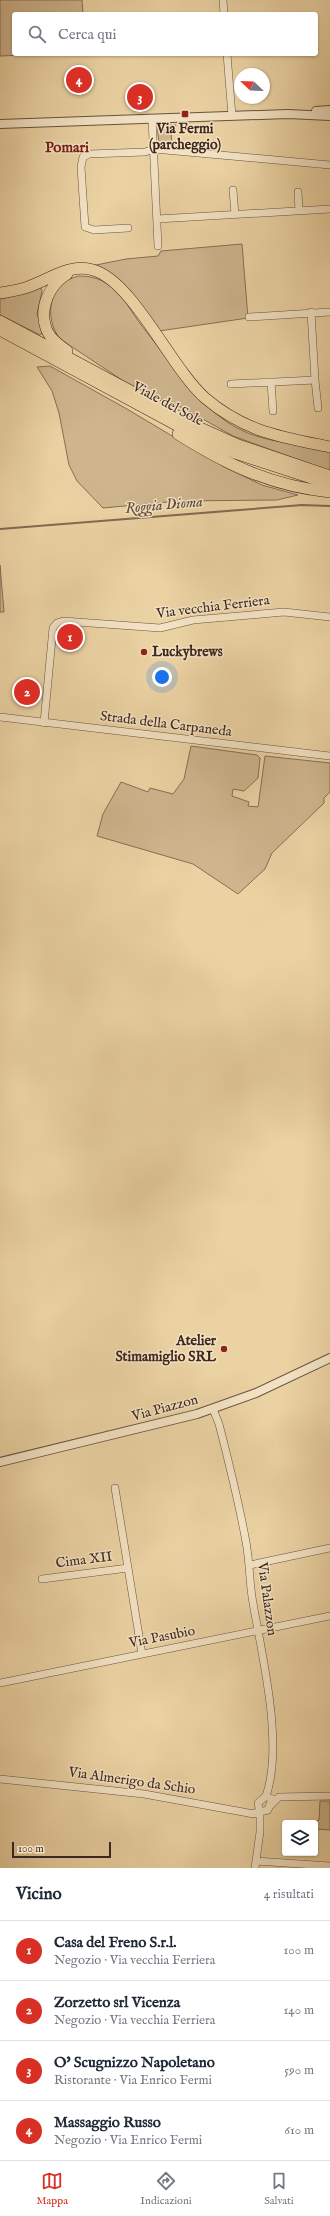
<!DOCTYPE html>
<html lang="it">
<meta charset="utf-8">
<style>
:root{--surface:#fff;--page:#f2f2f3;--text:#1f2937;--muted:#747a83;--line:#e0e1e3;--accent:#d93025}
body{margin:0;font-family:"IM FELL English",serif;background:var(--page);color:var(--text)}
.controls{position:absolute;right:12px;bottom:12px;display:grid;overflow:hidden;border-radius:4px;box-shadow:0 1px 3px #0004}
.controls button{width:36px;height:36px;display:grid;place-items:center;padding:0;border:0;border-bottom:1px solid var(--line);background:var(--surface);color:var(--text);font:20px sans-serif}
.compass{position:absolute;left:234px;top:68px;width:36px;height:36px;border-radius:50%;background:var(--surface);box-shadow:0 1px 3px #0004;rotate:293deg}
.scale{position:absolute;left:12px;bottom:10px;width:99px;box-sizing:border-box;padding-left:4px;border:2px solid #3e271f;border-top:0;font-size:11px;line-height:14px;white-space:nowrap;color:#3e271f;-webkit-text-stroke:3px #f2e2c3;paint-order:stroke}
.you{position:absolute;left:162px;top:677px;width:14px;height:14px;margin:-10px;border:3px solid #fff;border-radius:50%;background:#1a73e8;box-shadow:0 0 0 6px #1a73e833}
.badge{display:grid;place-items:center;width:26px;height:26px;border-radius:50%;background:var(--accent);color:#fff;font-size:13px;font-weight:700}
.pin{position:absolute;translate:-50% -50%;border:2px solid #fff;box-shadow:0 1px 4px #0006}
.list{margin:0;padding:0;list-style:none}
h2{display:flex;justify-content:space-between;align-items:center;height:52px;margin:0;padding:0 16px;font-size:17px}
h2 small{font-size:13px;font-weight:400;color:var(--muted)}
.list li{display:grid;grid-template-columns:26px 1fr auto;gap:12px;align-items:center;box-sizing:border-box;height:60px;padding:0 16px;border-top:1px solid var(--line)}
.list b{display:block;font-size:15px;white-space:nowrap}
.list p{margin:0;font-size:13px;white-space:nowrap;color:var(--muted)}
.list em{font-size:13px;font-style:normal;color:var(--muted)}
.icon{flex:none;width:22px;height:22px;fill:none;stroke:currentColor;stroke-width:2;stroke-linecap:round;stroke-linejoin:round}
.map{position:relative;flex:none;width:330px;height:1868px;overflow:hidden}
.search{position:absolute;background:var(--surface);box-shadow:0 1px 3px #0004;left:12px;right:12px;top:12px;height:44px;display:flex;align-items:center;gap:10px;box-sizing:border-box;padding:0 14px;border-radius:4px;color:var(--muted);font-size:15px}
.sheet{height:292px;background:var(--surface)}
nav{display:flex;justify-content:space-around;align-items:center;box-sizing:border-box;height:56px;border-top:1px solid var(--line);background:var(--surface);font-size:11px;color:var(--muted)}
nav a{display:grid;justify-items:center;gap:2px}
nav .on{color:var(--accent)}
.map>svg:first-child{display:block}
.green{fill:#ceb58d;stroke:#866e56}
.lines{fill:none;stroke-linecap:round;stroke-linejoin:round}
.stream{stroke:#826b53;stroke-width:2}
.minor-casing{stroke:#695240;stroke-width:8}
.tertiary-casing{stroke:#695240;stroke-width:10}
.trunk-casing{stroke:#3e271f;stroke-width:12}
.minor{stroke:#f2e2c3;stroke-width:7}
.tertiary{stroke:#f2e2c3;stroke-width:8}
.trunk{stroke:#ebd2a3;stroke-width:11}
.poi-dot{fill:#8f2418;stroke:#f2e2c3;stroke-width:1.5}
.labels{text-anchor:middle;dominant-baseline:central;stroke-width:3;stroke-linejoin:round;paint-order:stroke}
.poi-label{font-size:14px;font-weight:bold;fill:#3e271f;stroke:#f2e2c3}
.street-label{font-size:14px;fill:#3e271f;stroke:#f2e2c3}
.neighbourhood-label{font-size:15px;font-weight:bold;fill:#7a1f14;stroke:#f2e2c3}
.water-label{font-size:15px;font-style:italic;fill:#604939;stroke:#f2e2c3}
</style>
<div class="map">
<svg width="330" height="1868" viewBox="0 0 330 1868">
<rect width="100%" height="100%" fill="#ebd2a3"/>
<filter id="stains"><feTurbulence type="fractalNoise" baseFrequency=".005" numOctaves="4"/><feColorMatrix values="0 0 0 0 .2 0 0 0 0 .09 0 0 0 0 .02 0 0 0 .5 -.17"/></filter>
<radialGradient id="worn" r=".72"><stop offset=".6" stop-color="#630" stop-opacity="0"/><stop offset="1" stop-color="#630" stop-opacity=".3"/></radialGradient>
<path class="green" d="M 0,0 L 82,0 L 83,14 L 14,14 L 14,54 L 49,54 L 0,56 Z
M 176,125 L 171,134 L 172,143 L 176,144 L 176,146 L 159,144 L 157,125 Z
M 242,244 L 248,318 L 159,331 L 91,266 L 126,259 L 158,256 L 161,251 Z
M 79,276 C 90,276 100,278 110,286 C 124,296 131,312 142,326 C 163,353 196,399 223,419 C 255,443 293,443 330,449 L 330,471 L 233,436 L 185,409 L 131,386 L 60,339 C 43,317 49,282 79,276 Z
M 36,288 L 41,288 L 42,291 L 37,314 L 43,332 L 40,335 L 0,315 L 0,299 L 6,298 Z
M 50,366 L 127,409 L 224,467 L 262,485 L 298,495 L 277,500 L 178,501 L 103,508 L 77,481 L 69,465 L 59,413 L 52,391 L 37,367 Z
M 0,565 L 4,612 L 0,612 Z
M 191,746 L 257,755 L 260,758 L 258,778 L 244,791 L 233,789 L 232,796 L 249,802 L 248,806 L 258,807 L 265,756 L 330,763 L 330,792 L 324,798 L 324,803 L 272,853 L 265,869 L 238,894 L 193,864 L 97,836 L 103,814 L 121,782 L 148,792 L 150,788 L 173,794 L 184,779 Z
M 320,1801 L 330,1801 L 330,1830 L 315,1829 L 313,1822 L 319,1820 Z"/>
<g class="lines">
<path class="stream" d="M 0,529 L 302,505 L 330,506"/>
<defs>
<path id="minor" d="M 223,0 L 224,14
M 227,54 L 232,116
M 152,119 L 158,246
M 233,190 L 235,215
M 298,192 L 299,210
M 157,219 L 330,209
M 128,228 L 94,230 L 85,227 L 81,167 L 83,157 L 89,154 L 145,152 L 154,149 L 330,165
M 249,317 L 330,312
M 315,380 L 318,408
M 271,382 L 273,411
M 231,384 L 315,380 L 311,312
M 0,717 L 330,756
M 44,723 L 53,628 L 57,623 L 63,621 L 160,628 L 193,620 L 284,612 L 330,617
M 213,1409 L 219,1424 C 229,1463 239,1503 246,1542 C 250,1563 249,1582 253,1603 C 262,1656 284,1744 266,1796
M 115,1488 L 142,1654
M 250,1565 L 330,1548
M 42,1579 L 128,1568
M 0,1683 L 330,1616
M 0,1779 L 144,1794 L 254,1814 L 259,1811
M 266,1796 L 272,1799 L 268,1810 L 260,1812 L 258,1803 Z
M 271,1805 L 279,1797 L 330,1796
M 256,1861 L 330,1866
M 255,1868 L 260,1832 L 260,1812"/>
<path id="tertiary" d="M 316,111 L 330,110
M 0,124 L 288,114 L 330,116
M 0,1462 L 197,1414 L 256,1393 L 330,1358"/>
<path id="trunk" d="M 67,274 C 49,285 39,308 46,328 C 49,338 59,345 67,351
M 0,293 C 7,292 14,291 21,289 C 44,284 67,262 93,270 C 133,281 171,368 205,398 C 245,432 281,437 330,447
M 0,321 L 198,427 L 238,445 L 330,476
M 0,330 L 195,435 L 235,453 L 330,484
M 178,434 C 227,465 272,486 330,492"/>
</defs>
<use href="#minor" class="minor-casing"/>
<use href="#tertiary" class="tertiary-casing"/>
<use href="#trunk" class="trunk-casing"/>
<use href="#minor" class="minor"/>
<use href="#tertiary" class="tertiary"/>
<use href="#trunk" class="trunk"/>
</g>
<g class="poi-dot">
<rect x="181" y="110" width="8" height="8" rx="2"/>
<circle cx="144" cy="652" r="4"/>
<circle cx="224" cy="1349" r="4"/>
</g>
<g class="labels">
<g class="poi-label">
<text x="185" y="129">Via Fermi<tspan x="185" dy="16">(parcheggio)</tspan></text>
<text x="152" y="652" text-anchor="start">Luckybrews</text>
<text x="216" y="1341" text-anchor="end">Atelier<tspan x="216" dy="16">Stimamiglio SRL</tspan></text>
</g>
<g class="street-label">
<text transform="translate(168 404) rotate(28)">Viale del Sole</text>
<text transform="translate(213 607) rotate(-7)">Via vecchia Ferriera</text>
<text transform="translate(166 724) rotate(7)">Strada della Carpaneda</text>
<text transform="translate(165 1408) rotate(-15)">Via Piazzon</text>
<text transform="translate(84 1560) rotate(-7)">Cima XII</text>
<text transform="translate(267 1599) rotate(82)">Via Palazzon</text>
<text transform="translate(162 1637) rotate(-11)">Via Pasubio</text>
<text transform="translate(132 1781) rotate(8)">Via Almerigo da Schio</text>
</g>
<g class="neighbourhood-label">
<text x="67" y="147">Pomari</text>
</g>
<g class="water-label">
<text transform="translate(164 505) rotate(-5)">Roggia Dioma</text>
</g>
</g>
<rect width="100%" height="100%" filter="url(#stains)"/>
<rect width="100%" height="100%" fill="url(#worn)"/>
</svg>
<div class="controls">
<button><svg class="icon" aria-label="layers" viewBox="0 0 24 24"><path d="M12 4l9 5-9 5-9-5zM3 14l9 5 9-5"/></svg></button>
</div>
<svg class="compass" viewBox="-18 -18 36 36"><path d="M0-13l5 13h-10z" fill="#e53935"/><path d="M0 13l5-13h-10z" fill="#747a83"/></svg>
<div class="scale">100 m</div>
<div class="you"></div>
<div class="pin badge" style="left:70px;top:637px">1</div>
<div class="pin badge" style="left:27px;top:692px">2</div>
<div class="pin badge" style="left:140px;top:97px">3</div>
<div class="pin badge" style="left:79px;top:80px">4</div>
<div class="search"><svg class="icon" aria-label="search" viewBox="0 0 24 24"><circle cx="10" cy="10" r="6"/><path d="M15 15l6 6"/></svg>Cerca qui</div>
</div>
<section class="sheet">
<h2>Vicino<small>4 risultati</small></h2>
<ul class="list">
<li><span class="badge">1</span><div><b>Casa del Freno S.r.l.</b><p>Negozio · Via vecchia Ferriera</p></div><em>100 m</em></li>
<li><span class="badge">2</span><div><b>Zorzetto srl Vicenza</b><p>Negozio · Via vecchia Ferriera</p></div><em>140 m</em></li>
<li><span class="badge">3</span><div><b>O' Scugnizzo Napoletano</b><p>Ristorante · Via Enrico Fermi</p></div><em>590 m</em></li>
<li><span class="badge">4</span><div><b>Massaggio Russo</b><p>Negozio · Via Enrico Fermi</p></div><em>610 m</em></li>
</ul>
</section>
<nav>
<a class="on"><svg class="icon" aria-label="map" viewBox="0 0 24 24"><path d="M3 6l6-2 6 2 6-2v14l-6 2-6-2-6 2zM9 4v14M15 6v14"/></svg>Mappa</a>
<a><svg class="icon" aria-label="directions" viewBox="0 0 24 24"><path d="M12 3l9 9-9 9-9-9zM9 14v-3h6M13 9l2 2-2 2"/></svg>Indicazioni</a>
<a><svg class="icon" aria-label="saved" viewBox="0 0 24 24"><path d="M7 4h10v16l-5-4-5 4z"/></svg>Salvati</a>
</nav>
